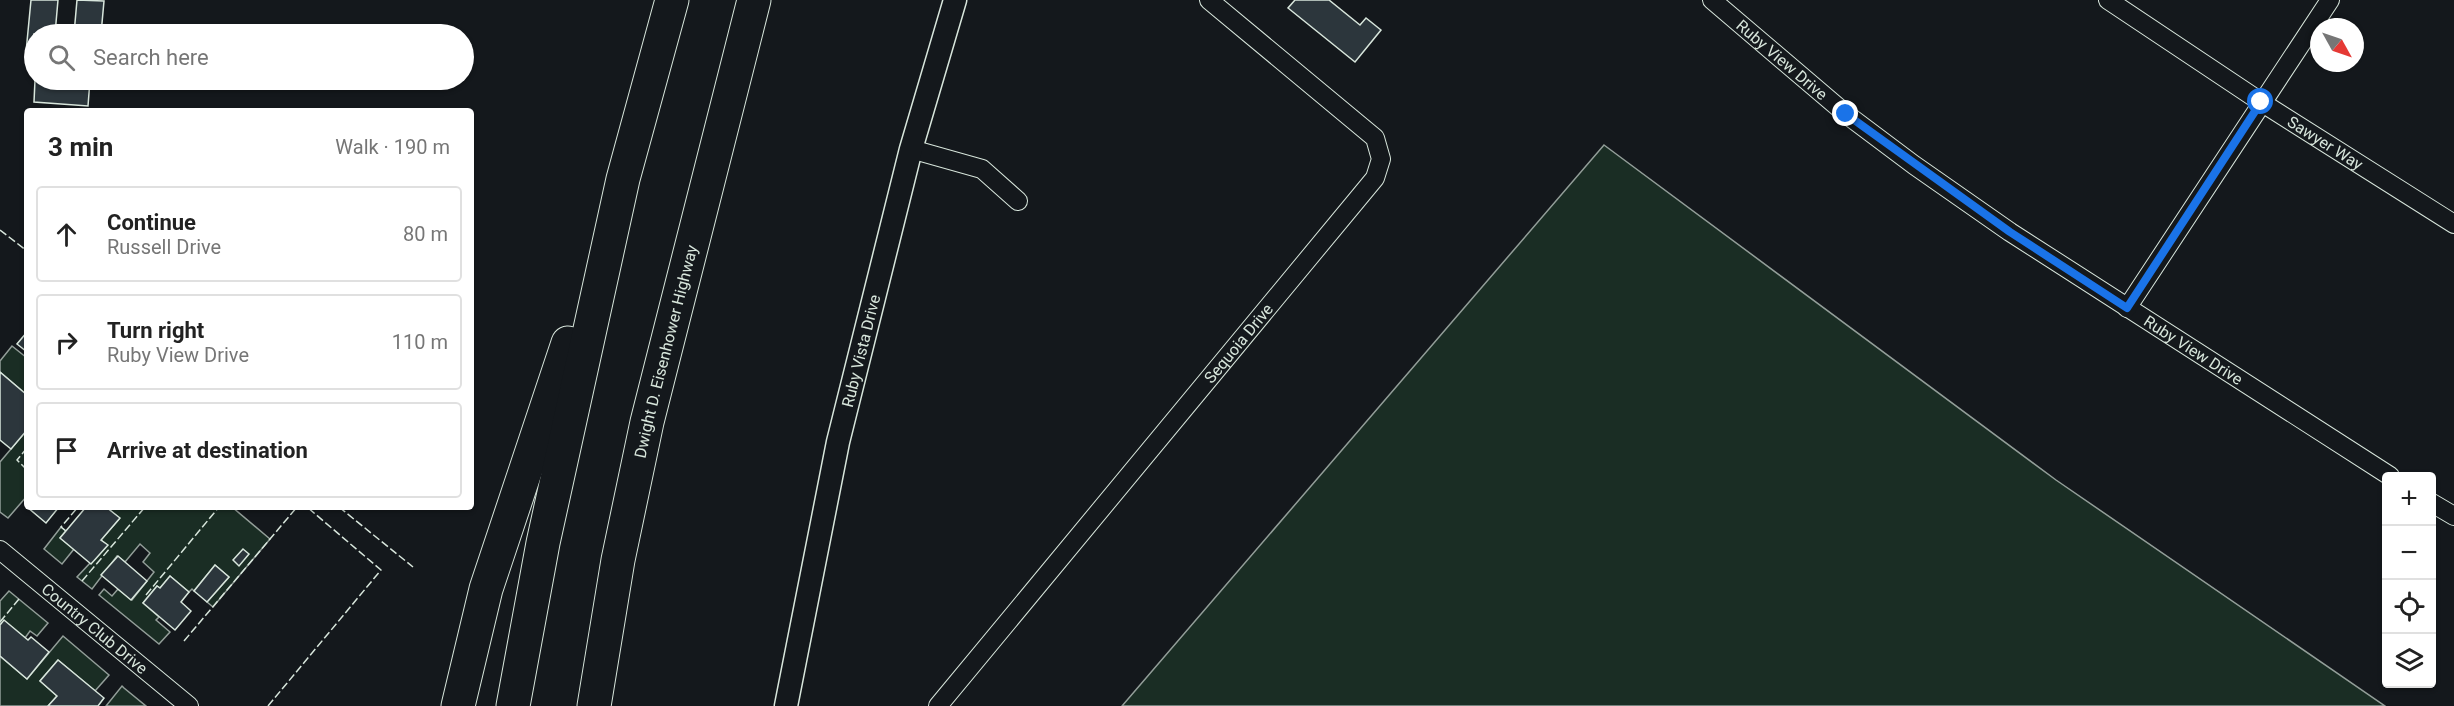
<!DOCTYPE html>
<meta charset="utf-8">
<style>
:root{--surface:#fff;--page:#f6f6f6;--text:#222;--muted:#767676;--line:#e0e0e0}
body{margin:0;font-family:Roboto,sans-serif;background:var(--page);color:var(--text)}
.controls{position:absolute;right:18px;bottom:18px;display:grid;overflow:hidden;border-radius:6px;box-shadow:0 2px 4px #0004}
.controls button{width:54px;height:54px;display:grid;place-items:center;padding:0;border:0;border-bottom:2px solid var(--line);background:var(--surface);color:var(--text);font:30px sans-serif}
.compass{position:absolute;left:2310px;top:18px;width:54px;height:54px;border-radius:50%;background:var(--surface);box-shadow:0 2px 4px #0004;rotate:130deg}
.stop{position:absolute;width:18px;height:18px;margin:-14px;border:4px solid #1a73e8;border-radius:50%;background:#fff}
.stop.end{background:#1a73e8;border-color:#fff;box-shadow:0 2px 6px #0008}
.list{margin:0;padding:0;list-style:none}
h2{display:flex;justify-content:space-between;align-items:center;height:78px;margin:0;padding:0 24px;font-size:26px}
h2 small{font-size:20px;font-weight:400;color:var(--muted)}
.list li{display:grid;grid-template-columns:39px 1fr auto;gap:18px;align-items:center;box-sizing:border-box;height:96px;margin:0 12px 12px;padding:0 12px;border:2px solid var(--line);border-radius:6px}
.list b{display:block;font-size:22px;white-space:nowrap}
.list p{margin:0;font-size:20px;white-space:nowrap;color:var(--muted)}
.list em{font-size:20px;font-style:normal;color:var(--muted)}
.icon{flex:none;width:33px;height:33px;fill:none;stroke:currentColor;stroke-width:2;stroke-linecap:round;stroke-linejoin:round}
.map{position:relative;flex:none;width:2454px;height:706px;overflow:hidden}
.search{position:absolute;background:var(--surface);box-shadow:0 2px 4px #0004;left:24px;top:24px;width:450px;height:66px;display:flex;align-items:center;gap:15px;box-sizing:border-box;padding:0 21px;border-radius:33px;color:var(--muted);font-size:22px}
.panel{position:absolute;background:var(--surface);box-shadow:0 2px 4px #0004;left:24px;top:108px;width:450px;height:402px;border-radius:6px}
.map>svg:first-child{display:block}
.green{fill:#1a2d24;stroke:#939e99;stroke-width:1.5}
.building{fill:#2c363c;stroke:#d8e6dc;stroke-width:1.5}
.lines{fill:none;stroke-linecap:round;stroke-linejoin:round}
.minor-casing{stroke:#d8e6dc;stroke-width:20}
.tertiary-casing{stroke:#d8e6dc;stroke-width:25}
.motorway-casing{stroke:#d8e6dc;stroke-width:35}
.minor{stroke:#14181c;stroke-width:18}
.tertiary{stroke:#14181c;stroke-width:22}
.motorway{stroke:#14181c;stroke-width:33}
.fence{stroke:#d8e6dc;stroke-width:1.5;stroke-dasharray:8 3;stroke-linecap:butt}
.route{stroke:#1a73e8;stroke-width:8}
.labels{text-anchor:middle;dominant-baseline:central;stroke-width:4.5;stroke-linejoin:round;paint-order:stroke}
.street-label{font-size:16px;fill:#d8e6dc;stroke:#14181c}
</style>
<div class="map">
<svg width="2454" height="706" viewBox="0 0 2454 706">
<rect width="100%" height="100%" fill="#14181c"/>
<path class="green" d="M 1604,145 L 2056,480 L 2385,706 L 1122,706 Z
M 12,346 L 27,358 L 27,395 L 0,372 L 0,361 Z
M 27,430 L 27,496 L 8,518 L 0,512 L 0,462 Z
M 106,507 L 232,507 L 270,539 L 213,607 L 207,602 L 229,577 L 215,565 L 194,591 L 192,589 L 189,592 L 170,576 L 160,588 L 157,586 L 143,603 L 159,617 L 156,620 L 170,632 L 159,644 L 99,595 L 104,589 L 112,596 L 118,589 L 132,600 L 154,572 L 143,562 L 150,553 L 140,544 L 125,562 L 117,556 L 92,589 L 77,577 L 107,545 L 101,540 L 119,519 Z
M 61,527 L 66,531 L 60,538 L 74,549 L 62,564 L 44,549 Z
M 9,591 L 48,623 L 37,636 L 30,631 L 25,638 L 0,625 L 0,601 Z
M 63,636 L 109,675 L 95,691 L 58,660 L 40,681 L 57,696 L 48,706 L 0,706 L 0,656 L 27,679 Z
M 122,686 L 124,688 L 146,706 L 106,706 Z"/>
<path class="building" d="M 31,0 L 58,0 L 55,34 L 34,34 L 34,53 L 26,52 Z
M 77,0 L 104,1 L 101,34 L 74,34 Z
M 1295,0 L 1329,0 L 1360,25 L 1366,18 L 1381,30 L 1355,62 L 1288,8 Z
M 35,80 L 90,80 L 88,106 L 34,102 Z
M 27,332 L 27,352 L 17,344 Z
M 0,372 L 27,395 L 27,430 L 11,449 L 0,440 Z
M 27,507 L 59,507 L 46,523 Z
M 86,507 L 106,507 L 120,518 L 101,540 L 108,545 L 91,564 L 60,538 Z
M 243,549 L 249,554 L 239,566 L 233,560 Z
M 118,556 L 147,581 L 131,600 L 101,575 Z
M 215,565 L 229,577 L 207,602 L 194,591 Z
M 170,576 L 189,592 L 181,602 L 191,611 L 175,630 L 143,603 L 157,586 L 160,588 Z
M 4,620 L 28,640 L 31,637 L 49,652 L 27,679 L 0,656 L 0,625 Z
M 58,660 L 104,698 L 98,706 L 48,706 L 57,696 L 40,681 Z"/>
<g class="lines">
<defs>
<g id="minor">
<path id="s1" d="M 1712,0 L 1846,114 L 1914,165 L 2010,232 L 2390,476"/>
<path id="s2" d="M 2108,0 L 2261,102 L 2454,224"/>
<path d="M 911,149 L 982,169 L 1018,201"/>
<path d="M 2127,308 L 2330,0"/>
<path d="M 2432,503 L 2454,516"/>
<path id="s3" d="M 0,550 L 189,706"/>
<path id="s4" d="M 938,706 L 1375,178 L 1381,159 L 1375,138 L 1209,0"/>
</g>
<g id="tertiary">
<path id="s5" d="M 786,706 L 838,442 L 911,149 L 955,0"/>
</g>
<g id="motorway">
<path d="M 458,706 L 486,589 L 568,343"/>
<path d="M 513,706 L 543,543 L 623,179 L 672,0"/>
<path id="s6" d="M 594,706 L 618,560 L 647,422 L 754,0"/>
</g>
</defs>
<use href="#minor" class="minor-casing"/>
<use href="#tertiary" class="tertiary-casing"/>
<use href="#motorway" class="motorway-casing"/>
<use href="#minor" class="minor"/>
<use href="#tertiary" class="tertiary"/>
<use href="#motorway" class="motorway"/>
<path class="fence" d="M 0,230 L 27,251
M 27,470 L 17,460 L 27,448
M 339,507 L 413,567
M 66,531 L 61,527 L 78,507
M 82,581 L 145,507
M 146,595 L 219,507
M 0,622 L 19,599
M 184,641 L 297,507
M 268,706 L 381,570 L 307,507"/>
</g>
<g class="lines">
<path class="route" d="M 1846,114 L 2010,232 L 2127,308 L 2261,102"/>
</g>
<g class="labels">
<g class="street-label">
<text stroke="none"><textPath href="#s1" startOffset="92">Ruby View Drive</textPath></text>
<text stroke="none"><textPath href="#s2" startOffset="260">Sawyer Way</textPath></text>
<text stroke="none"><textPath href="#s4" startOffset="471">Sequoia Drive</textPath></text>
<text stroke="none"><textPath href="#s1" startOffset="596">Ruby View Drive</textPath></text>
<text stroke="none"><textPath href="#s6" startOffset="362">Dwight D. Eisenhower Highway</textPath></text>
<text stroke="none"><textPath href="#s5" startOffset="363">Ruby Vista Drive</textPath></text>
<text stroke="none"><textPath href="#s3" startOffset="123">Country Club Drive</textPath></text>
</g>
</g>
</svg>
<div class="controls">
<button>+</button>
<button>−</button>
<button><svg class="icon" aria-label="locate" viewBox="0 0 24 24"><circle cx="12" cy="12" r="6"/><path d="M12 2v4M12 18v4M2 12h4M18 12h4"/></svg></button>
<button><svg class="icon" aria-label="layers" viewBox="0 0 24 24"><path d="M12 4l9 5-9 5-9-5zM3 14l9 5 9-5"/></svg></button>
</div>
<svg class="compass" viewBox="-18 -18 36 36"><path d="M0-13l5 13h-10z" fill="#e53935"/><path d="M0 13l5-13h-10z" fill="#767676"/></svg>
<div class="stop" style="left:2261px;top:102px"></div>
<div class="stop end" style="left:1846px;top:114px"></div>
<div class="search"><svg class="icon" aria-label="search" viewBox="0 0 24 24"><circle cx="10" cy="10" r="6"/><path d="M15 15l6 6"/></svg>Search here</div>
<section class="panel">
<h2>3 min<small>Walk · 190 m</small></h2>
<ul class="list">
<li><svg class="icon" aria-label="ahead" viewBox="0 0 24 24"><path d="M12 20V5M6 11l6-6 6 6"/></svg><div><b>Continue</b><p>Russell Drive</p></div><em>80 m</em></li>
<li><svg class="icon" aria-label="right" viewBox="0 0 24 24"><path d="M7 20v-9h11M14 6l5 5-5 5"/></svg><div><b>Turn right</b><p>Ruby View Drive</p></div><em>110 m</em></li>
<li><svg class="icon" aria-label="arrive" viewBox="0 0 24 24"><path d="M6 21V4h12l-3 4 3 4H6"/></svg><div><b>Arrive at destination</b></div></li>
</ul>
</section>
</div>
